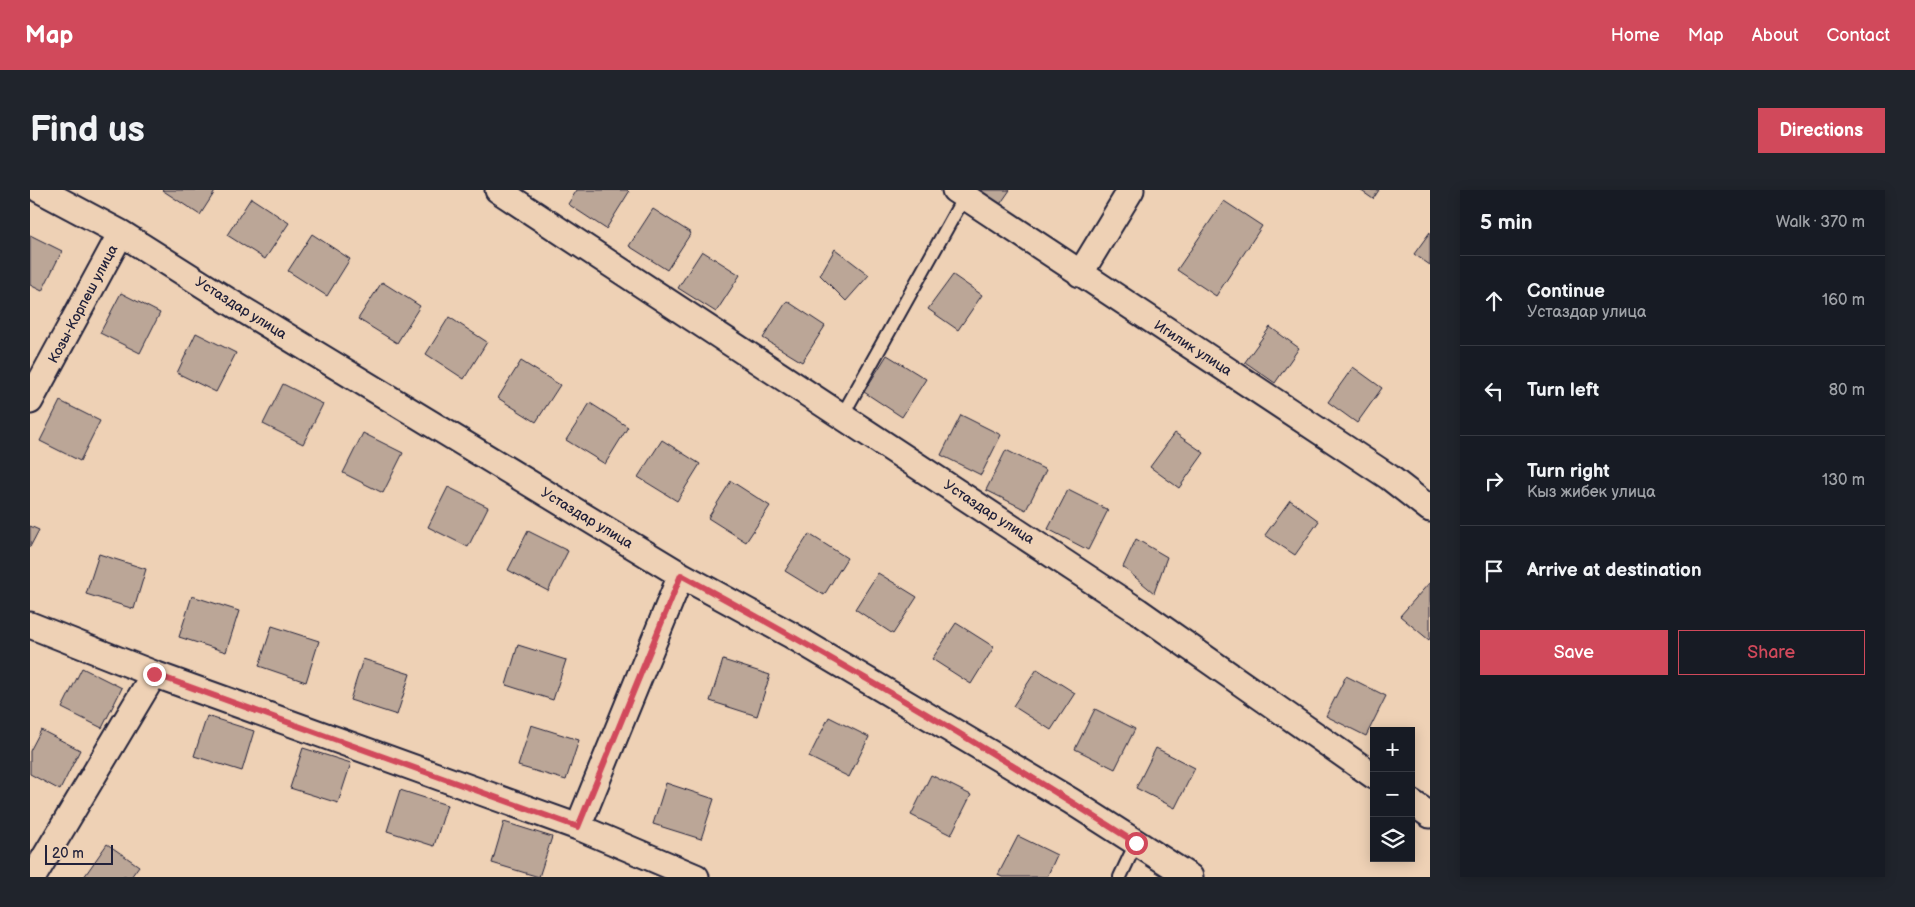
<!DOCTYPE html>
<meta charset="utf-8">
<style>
:root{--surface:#171b24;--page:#20242c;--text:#f1f3f6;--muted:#9ea1a6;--line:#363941;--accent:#d1495b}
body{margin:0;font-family:"Balsamiq Sans",sans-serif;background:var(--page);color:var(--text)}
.controls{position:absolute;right:15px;bottom:15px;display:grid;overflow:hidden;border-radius:0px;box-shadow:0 2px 12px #0003}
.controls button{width:45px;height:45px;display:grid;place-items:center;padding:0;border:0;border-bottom:1px solid var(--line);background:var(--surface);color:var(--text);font:25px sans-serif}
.scale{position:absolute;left:15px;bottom:12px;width:68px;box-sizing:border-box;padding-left:5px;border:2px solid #22223b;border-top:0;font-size:14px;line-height:18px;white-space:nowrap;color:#22223b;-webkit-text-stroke:4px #eed1b5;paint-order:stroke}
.stop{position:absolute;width:15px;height:15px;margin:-11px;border:4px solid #d1495b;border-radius:50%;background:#fff}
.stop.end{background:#d1495b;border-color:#fff;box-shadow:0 1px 5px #0008}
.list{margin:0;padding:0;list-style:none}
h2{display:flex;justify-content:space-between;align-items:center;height:65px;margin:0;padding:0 20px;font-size:21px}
h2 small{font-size:16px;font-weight:400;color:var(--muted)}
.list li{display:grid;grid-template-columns:32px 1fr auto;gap:15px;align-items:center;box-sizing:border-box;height:90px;padding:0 20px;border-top:1px solid var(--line)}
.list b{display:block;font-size:19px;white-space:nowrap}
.list p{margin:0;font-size:16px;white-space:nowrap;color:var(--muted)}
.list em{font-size:16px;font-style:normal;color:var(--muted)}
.actions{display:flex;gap:10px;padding:15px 20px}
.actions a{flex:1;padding:11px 0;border:1px solid var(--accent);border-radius:0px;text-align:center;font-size:18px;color:var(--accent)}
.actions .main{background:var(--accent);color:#fff}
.icon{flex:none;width:28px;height:28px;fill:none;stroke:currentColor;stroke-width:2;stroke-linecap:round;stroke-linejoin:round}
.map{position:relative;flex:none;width:1400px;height:687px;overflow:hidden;border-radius:0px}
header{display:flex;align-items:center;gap:30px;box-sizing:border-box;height:70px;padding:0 25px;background:var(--accent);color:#fff}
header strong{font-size:24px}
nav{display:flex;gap:28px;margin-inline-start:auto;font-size:18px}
.intro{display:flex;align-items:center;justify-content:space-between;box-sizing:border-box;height:120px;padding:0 30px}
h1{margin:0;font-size:35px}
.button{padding:12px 22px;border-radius:0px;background:var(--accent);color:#fff;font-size:18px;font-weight:700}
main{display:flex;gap:30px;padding:0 30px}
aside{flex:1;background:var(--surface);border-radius:0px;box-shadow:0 2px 12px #0003}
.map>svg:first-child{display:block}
.building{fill:#bba697;stroke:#22223b}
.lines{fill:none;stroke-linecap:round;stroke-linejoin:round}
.service-casing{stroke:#22223b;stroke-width:16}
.minor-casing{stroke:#22223b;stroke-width:29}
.service{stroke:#eed1b5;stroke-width:12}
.minor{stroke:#eed1b5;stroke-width:25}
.route{stroke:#d1495b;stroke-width:6}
.labels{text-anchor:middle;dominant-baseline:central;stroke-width:5;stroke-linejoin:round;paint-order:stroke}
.street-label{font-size:14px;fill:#22223b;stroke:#eed1b5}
</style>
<header>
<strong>Map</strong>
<nav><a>Home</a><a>Map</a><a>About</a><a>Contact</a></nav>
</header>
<div class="intro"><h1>Find us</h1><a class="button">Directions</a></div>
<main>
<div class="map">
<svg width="1400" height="687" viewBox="0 0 1400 687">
<rect width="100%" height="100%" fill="#eed1b5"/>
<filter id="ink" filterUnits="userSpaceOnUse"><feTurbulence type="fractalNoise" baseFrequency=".02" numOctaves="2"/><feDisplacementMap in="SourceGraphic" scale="10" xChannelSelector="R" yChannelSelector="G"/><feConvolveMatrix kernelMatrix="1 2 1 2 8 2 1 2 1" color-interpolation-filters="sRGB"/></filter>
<g filter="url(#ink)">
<path class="building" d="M 132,0 L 186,0 L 170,25 Z
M 547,0 L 597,0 L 599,2 L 576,39 L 538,14 Z
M 937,0 L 980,0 L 966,20 Z
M 1330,0 L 1349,0 L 1343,9 Z
M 221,8 L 259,33 L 235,69 L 197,45 Z
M 1194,11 L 1232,36 L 1186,106 L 1147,80 Z
M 623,19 L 661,43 L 637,80 L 599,56 Z
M 1400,42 L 1400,75 L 1384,64 Z
M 282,44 L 320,69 L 297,106 L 258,81 Z
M 0,45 L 32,61 L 12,101 L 0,95 Z
M 805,59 L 839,85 L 816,111 L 790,85 Z
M 672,61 L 710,85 L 686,122 L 648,98 Z
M 923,85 L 952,105 L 928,140 L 898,119 Z
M 352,92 L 390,116 L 367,153 L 328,129 Z
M 91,103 L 130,123 L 110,163 L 70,143 Z
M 757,111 L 795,136 L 772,172 L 733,148 Z
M 419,127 L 457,152 L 434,189 L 396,164 Z
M 1240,137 L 1269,158 L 1245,193 L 1215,172 Z
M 166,143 L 206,163 L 186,202 L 147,183 Z
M 857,165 L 896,189 L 872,227 L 834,202 Z
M 491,171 L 530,195 L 506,232 L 468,208 Z
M 1323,177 L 1352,198 L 1327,233 L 1298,212 Z
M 253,194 L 293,214 L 273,254 L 233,234 Z
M 30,211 L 70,231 L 50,271 L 10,251 Z
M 560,213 L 598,237 L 575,274 L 536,250 Z
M 931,225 L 971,245 L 951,285 L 911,265 Z
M 333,243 L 373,263 L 353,303 L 313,283 Z
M 1145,243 L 1174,263 L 1149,298 L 1120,277 Z
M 632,250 L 670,274 L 647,311 L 608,287 Z
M 976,260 L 1016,280 L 996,320 L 956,300 Z
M 701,291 L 740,316 L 716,352 L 678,328 Z
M 418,297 L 458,317 L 438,357 L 398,337 Z
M 1038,300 L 1078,320 L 1058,360 L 1018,339 Z
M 1260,310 L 1289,331 L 1265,365 L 1235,345 Z
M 0,336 L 9,340 L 0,357 Z
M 498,341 L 538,361 L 518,401 L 478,380 Z
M 779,344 L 817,368 L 794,405 L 755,381 Z
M 1106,349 L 1137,367 L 1124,403 L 1093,377 Z
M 69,364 L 116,379 L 104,419 L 56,404 Z
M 848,383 L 887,407 L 863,444 L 825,419 Z
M 1400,392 L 1400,448 L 1399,450 L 1370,426 Z
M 162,406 L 209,421 L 196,462 L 149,447 Z
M 926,433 L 964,457 L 941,494 L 902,469 Z
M 242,436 L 289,451 L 276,492 L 229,476 Z
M 488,455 L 536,470 L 523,510 L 476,495 Z
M 333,469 L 380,484 L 367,525 L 320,510 Z
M 693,470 L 740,485 L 727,526 L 680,511 Z
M 52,478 L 92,498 L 72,538 L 32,518 Z
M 1007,479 L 1045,503 L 1021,540 L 983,516 Z
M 1316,486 L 1356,506 L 1336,546 L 1296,526 Z
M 1065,519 L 1105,539 L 1085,579 L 1045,559 Z
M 177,526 L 224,541 L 212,581 L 164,566 Z
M 799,527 L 839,547 L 819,587 L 779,567 Z
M 501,535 L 549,550 L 536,590 L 488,576 Z
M 11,540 L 50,560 L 30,600 L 0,584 L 0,561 Z
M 273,558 L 321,573 L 308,613 L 260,598 Z
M 1126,558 L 1165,578 L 1145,618 L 1106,598 Z
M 901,585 L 941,605 L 921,645 L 881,625 Z
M 636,593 L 684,609 L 671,649 L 623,634 Z
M 370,600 L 417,615 L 404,656 L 357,641 Z
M 474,632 L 522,647 L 509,687 L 462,673 Z
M 988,646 L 1027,665 L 1017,687 L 972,687 L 968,685 Z
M 77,654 L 109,676 L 101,687 L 54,687 Z"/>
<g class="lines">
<defs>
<path id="service" d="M 812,226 L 934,7
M 1090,687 L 1106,653"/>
<path id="minor" d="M 10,0 L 91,43 L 197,110 L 651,385 L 761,445 L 1041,611 L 1160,687
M 468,0 L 1108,421 L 1344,586
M 925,0 L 1359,287 L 1400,319
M 1050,84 L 1101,0
M 0,211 L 91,43
M 0,435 L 124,484 L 548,637 L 666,687
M 1381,612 L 1400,625
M 548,637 L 651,385
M 3,687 L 124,484"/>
</defs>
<use href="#service" class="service-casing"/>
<use href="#minor" class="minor-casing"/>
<use href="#service" class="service"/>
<use href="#minor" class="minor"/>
</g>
</g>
<g class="lines" filter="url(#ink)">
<path class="route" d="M 124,484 L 548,637 L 651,385 C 806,469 958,558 1106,653"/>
</g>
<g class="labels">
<g class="street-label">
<text transform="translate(53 114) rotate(-62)">Козы-Корпеш улица</text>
<text transform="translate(211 118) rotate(32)">Устаздар улица</text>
<text transform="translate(1163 158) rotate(33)">Игилик улица</text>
<text transform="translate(959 322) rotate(33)">Устаздар улица</text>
<text transform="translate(557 328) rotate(31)">Устаздар улица</text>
</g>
</g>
</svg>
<div class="controls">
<button>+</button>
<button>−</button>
<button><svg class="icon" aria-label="layers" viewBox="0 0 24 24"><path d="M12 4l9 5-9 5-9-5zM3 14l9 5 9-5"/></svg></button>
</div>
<div class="scale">20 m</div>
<div class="stop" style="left:1106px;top:653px"></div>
<div class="stop end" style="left:124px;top:484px"></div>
</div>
<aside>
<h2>5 min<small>Walk · 370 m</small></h2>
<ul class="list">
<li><svg class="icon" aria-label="ahead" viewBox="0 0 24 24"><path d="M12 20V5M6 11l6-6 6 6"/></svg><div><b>Continue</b><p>Устаздар улица</p></div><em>160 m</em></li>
<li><svg class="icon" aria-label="left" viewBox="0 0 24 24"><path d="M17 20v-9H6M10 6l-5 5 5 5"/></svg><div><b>Turn left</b></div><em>80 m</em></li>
<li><svg class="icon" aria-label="right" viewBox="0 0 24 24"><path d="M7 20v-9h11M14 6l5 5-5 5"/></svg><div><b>Turn right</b><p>Кыз жибек улица</p></div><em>130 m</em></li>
<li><svg class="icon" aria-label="arrive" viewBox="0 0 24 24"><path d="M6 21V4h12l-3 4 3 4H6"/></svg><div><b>Arrive at destination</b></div></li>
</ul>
<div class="actions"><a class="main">Save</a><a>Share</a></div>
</aside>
</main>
